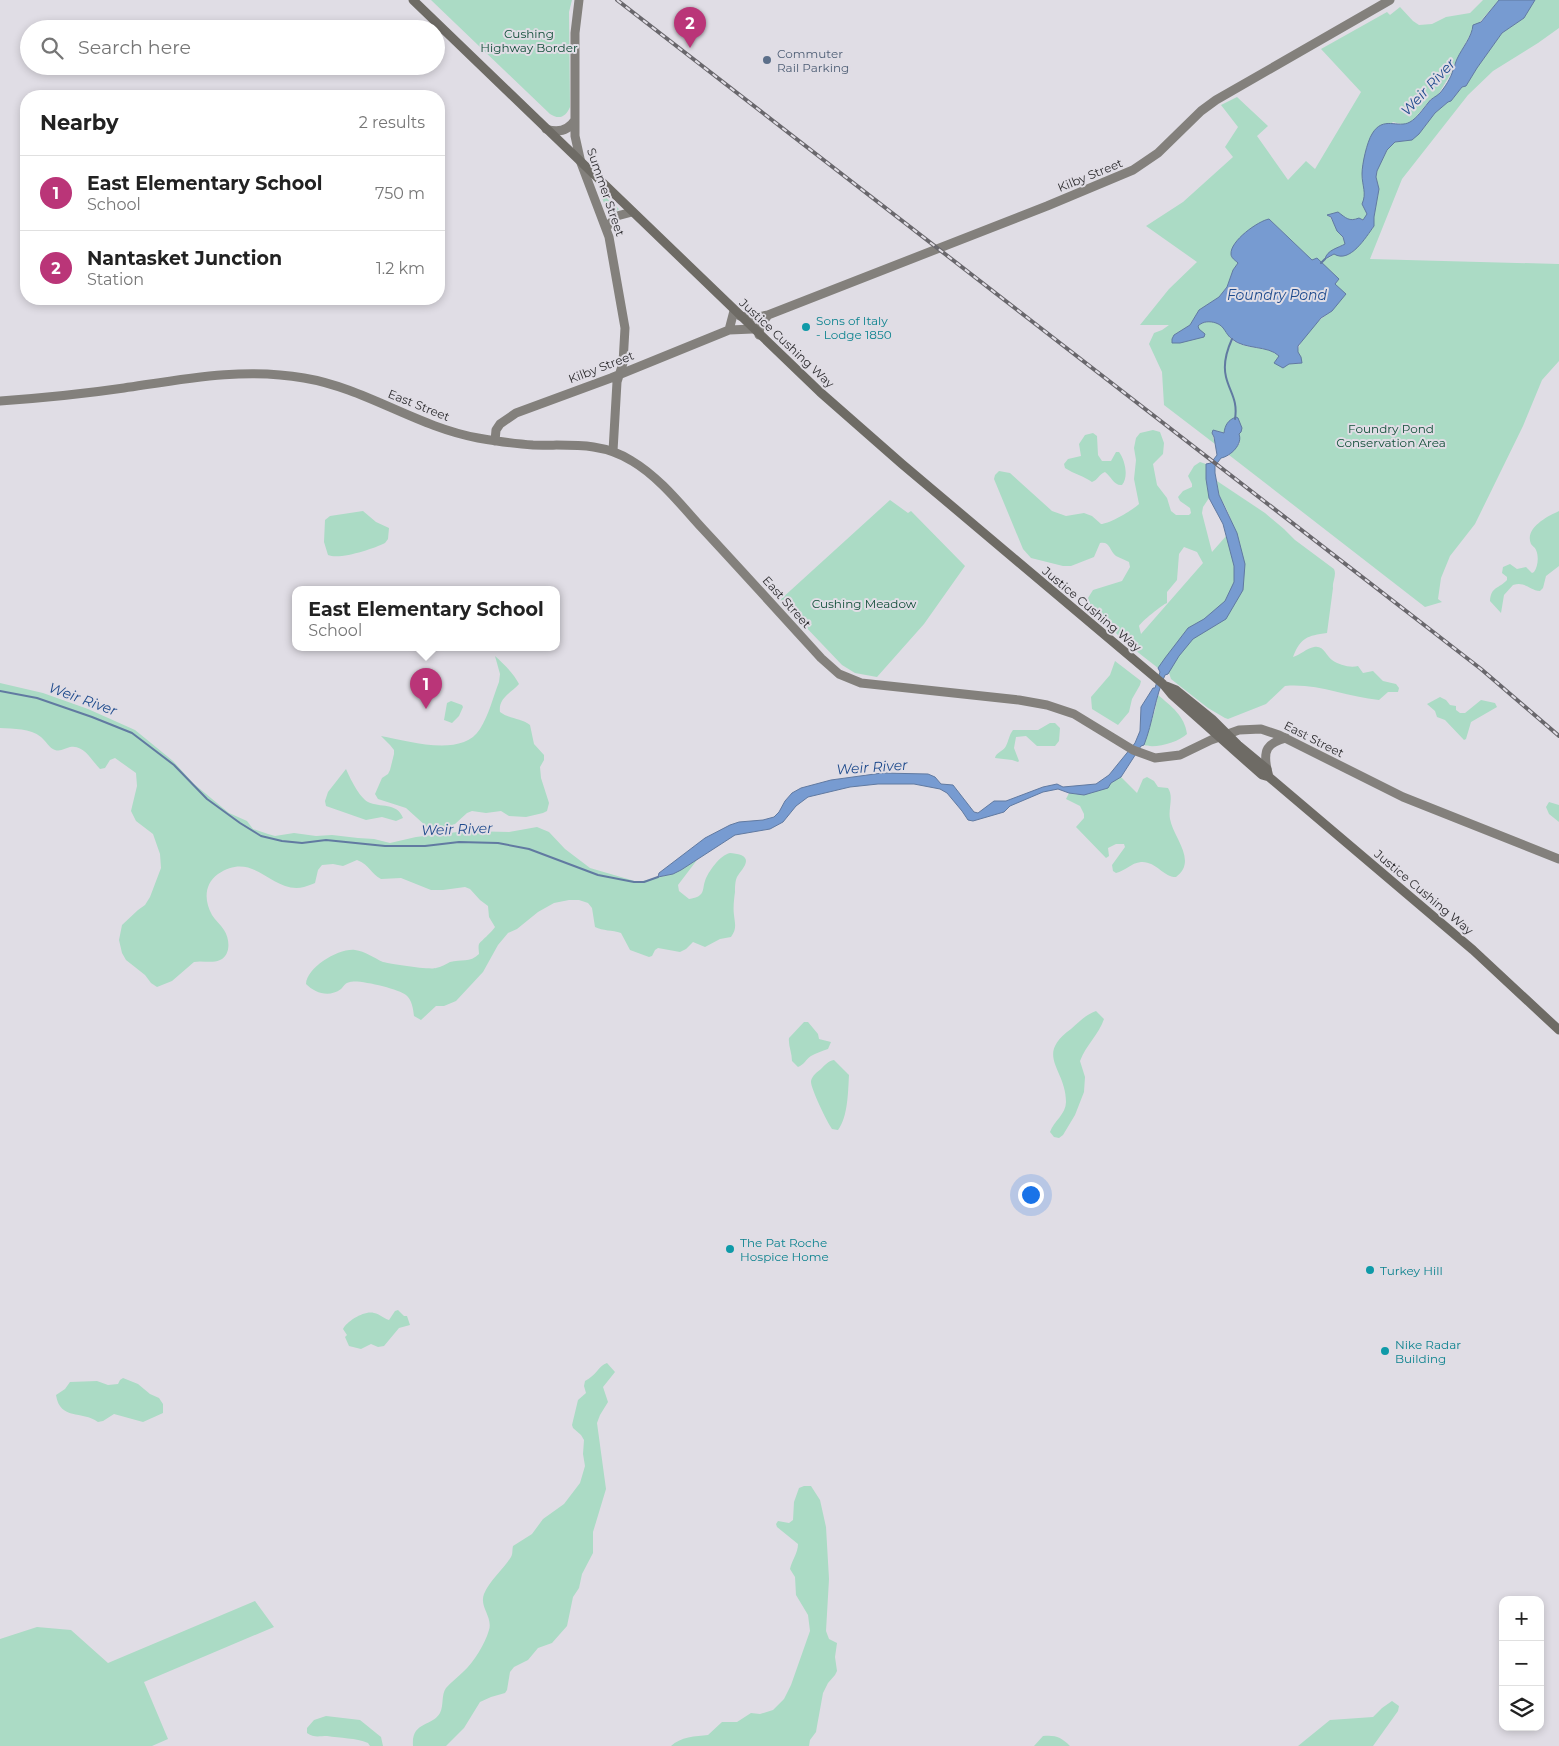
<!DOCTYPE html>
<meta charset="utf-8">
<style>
:root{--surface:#fff;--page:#f2f2f2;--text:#222;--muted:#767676;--line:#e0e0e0;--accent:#ba3578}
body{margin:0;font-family:Montserrat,sans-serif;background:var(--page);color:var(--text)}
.controls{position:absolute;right:15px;bottom:15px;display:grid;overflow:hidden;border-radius:10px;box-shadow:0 2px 8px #0003}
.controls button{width:45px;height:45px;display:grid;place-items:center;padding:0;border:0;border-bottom:1px solid var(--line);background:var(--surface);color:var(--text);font:25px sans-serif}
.you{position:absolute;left:1030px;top:1194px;width:18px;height:18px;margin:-12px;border:4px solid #fff;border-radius:50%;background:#1a73e8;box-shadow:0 0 0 8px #1a73e833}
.badge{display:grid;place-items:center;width:32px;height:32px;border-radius:50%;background:var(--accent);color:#fff;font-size:16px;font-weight:700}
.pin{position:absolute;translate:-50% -41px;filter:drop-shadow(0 1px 2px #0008)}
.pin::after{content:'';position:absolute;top:26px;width:18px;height:15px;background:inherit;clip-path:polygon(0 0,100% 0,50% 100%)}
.popup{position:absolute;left:292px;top:586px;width:268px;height:65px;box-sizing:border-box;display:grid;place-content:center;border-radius:10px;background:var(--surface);filter:drop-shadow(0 1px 4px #0005);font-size:16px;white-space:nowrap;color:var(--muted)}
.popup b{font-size:19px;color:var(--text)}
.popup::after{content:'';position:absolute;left:50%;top:100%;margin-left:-10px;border:10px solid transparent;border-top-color:var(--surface)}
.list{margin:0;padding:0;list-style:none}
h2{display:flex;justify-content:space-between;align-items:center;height:65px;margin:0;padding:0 20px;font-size:21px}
h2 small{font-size:16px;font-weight:400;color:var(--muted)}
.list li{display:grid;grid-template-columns:32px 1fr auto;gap:15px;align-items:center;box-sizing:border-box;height:75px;padding:0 20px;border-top:1px solid var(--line)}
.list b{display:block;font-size:19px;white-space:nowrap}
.list p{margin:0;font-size:16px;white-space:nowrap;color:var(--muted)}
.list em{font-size:16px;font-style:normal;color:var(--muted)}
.icon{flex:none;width:28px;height:28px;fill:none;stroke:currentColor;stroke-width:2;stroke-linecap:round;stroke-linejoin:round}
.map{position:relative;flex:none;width:1559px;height:1746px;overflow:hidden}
.search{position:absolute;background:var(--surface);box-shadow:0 2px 8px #0003;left:20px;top:20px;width:425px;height:55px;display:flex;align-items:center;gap:12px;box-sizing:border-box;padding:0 18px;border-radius:28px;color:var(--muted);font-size:19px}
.panel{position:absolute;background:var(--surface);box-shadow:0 2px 8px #0003;left:20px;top:90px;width:425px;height:215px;border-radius:20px}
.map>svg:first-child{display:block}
.green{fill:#abdbc5;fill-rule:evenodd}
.water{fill:#779bd1;stroke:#617aa1}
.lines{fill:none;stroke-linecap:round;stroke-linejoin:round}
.stream{stroke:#617aa1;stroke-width:2}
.secondary{stroke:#83807c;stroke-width:9}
.primary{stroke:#6e6b65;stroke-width:9}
.rail-casing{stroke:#69676c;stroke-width:4}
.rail{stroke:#e0dde5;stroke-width:2;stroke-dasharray:5.5;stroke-linecap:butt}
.service-dot{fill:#5c6f8a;stroke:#e0dde5;stroke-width:2}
.culture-dot{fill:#0f9aa8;stroke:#e0dde5;stroke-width:2}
.labels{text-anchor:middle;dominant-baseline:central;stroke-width:4;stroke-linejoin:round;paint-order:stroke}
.park-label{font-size:12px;fill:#104d38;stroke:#e0dde5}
.service-label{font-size:12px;fill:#4e5e75;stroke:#e0dde5;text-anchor:start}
.street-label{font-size:12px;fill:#2f2e31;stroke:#e0dde5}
.culture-label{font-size:12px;fill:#0d838f;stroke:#e0dde5;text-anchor:start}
.water-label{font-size:14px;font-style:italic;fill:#1f4b8d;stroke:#e0dde5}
</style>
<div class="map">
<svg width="1559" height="1746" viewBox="0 0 1559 1746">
<rect width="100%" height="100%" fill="#e0dde5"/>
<path class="green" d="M 431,0 L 572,0 L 569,12 L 570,107 C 566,117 559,120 550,114 Z
M 1483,0 L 1499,0 L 1472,31 L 1456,61 L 1453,70 L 1438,95 L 1431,99 L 1414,119 L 1408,124 L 1401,124 L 1393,122 L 1370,142 L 1367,148 L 1362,174 L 1366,195 L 1362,204 L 1367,214 L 1365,219 L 1347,220 L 1338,212 L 1328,215 C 1331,218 1344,239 1346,244 L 1339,247 L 1328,259 L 1334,254 L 1352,252 L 1374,226 L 1374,217 L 1379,189 L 1376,177 L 1377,171 L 1387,150 L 1395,142 L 1404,141 L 1419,134 L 1435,113 L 1448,102 L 1451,101 L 1462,87 L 1466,86 L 1477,68 L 1502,33 L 1524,18 L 1535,0 L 1559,0 L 1559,28 L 1538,43 L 1493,71 L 1468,95 L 1402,179 L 1370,259 L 1559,264 L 1559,361 L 1542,380 L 1523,426 L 1475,524 L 1450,556 L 1441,578 L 1438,599 L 1442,602 L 1425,607 L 1229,455 L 1240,443 L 1225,433 L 1213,430 L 1212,433 L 1215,444 L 1164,405 L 1162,372 L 1149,344 L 1154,333 L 1162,330 L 1169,325 L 1140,325 L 1169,289 L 1197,262 L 1146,226 L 1183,202 L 1233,157 L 1225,147 L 1238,127 L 1221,105 L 1237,97 L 1268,126 L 1257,136 L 1288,180 L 1306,161 L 1315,169 L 1361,92 L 1321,49 L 1387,12 L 1390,15 L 1400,7 L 1413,21 L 1419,25 L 1432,24 L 1446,17 L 1470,13 ZM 1269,219 L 1312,261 L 1316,258 L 1338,279 L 1334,283 L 1332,311 C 1320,318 1299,338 1298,352 L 1301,357 L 1299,364 C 1283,364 1282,355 1268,350 C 1257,347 1242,348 1231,339 C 1228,336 1227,330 1223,326 C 1217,320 1204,320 1198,326 L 1199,329 L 1174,335 L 1190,325 L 1199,310 L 1219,297 L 1227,287 L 1233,270 Z
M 599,191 L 619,209 L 610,217 Z
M 1153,430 L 1160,432 L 1164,443 L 1163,454 L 1153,464 L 1157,485 L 1167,498 L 1171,511 L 1176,515 L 1189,515 L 1191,513 L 1190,508 L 1180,501 L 1178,497 L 1183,491 L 1192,487 L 1192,484 L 1188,476 L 1194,466 L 1200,462 L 1206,464 L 1206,478 L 1209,498 L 1203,507 L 1202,513 L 1212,552 L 1234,527 L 1227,510 L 1219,495 L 1217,481 L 1265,513 L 1284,529 L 1295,540 L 1334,569 C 1337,575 1332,582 1333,588 L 1327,633 C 1307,636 1301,637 1293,657 C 1300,655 1307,648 1314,647 C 1324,645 1326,656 1332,660 C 1339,665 1350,668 1358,666 L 1363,673 L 1373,671 L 1383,681 L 1396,684 L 1399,688 L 1398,692 L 1388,692 L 1379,700 C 1347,697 1317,683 1285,686 L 1266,704 L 1228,719 L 1225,718 L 1208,708 L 1171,679 L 1169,673 L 1160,666 L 1158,668 L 1126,643 L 1107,624 L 1093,612 L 1088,598 L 1093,590 L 1122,581 L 1130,567 L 1129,562 C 1125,560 1120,558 1116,556 C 1109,550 1110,541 1100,543 L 1094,557 L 1071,566 L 1063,566 L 1031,558 L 1023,549 L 994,479 L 995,475 L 999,471 L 1010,473 L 1052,511 L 1066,516 L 1084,513 L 1092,516 L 1101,524 C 1109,524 1133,510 1139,504 L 1134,479 L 1136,460 L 1134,448 L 1136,438 L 1140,433 ZM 1184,547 L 1197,552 L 1203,563 L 1141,634 L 1139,626 C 1141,622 1163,604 1167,603 L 1167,592 L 1177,580 L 1179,554 Z
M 1093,433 L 1097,436 L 1098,455 L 1102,461 L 1111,461 L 1116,452 L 1119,452 C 1125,460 1129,477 1122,485 C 1114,486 1111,476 1105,472 C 1099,474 1098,480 1092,482 C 1084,476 1074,474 1065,468 L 1064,464 L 1068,459 L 1081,456 L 1079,444 L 1085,435 Z
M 890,500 L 908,513 L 911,511 L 965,566 L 924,624 L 877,677 L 855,673 L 842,665 L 780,600 Z
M 363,511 L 376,522 L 389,528 L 388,539 L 385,543 C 373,549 340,560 328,555 L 324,542 L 325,520 L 330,516 Z
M 1559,511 L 1559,566 L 1546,576 L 1543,588 L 1540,591 C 1529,590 1525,581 1513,585 L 1504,595 L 1501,613 L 1490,601 C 1491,586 1499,589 1507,580 L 1507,577 L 1502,573 L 1503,567 L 1510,564 L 1517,569 L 1526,567 L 1532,573 L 1534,572 C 1538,566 1539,557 1536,550 C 1535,547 1532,546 1531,544 C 1524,528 1548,516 1559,511 Z
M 495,656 C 503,663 514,674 519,684 C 511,693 498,698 500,712 C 509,719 521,718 530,725 L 534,744 L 544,755 L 544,760 L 540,767 L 541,778 L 549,803 L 547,811 L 543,813 L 526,817 L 509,816 L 501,811 L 486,813 L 472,811 L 467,813 L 455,824 L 440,829 L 427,827 L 406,808 L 378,799 L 375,794 L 382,778 L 388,774 L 390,770 L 394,754 L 394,750 L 390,745 L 381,736 C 409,741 462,758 480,729 C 489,715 493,697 499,682 L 500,674 Z
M 1115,661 L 1141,681 L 1140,685 L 1132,699 L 1129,712 L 1118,725 L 1092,709 L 1091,697 L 1110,675 Z
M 0,683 L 43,693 L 88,709 L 135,730 L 173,761 L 194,784 L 229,813 L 247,821 L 253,829 L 268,834 L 275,836 L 294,833 L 316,836 L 332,835 L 358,838 L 374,839 L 390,843 L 416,837 L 466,831 L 509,832 L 537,827 L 549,832 L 565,849 L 590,868 L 638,882 L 673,874 L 697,860 L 678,885 L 679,891 L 689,899 C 693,898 697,898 700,895 C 704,892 703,886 705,881 C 708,872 720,855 730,853 C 733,853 738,854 741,855 C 753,860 740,871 737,877 C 735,881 735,888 735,892 C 734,899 733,909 734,915 C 735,924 737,929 731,937 L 720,939 L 705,947 L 693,942 L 686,949 L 680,952 L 658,948 L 655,950 L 652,956 L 649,957 L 630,950 L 621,933 C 612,930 603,931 595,927 L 592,908 L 588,903 L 579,900 L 569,900 L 554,903 L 538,912 L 517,929 L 508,933 L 498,945 L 483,972 L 456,1001 L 444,1006 L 436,1006 L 421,1020 L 414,1016 C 413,1008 412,1000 406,995 C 399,989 358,979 350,982 C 345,983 344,986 341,989 C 329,998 315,993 306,984 C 307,967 339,948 355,950 C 365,951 374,958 383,962 C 391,964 429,970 436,968 C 441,967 446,964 450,962 C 461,959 470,963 479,954 C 479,951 478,947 479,944 C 480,942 492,932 495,927 L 489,917 L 488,906 L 480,900 L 470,889 L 465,887 L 443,890 L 431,890 L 401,878 L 381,879 C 370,873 370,865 357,860 L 343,866 L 333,864 L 322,865 L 318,870 L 315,883 C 312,884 308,886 304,887 C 272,895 255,849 218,874 C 204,884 204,901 212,915 C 215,920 221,925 224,930 C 230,939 231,955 220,960 C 211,964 203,960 194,962 L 172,981 L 157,987 L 151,983 L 145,975 L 126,960 L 122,953 L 119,940 L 122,925 L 138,910 L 145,905 L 150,897 L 161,868 L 160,854 L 153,834 L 136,821 L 131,811 L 137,786 L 136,773 L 115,758 L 110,760 L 105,768 L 100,769 C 92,761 84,744 70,747 C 65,748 61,752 55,750 C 49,748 46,741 41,737 C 30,728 14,729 0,728 Z
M 1158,695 C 1171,706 1185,716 1187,734 C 1179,742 1155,749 1144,745 L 1155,710 Z
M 1440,697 L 1446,700 L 1450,705 L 1456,706 L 1456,710 L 1460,713 L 1465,713 L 1481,700 L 1495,703 L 1497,707 L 1471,722 L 1466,739 L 1464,740 L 1445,720 L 1437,717 L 1435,711 L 1427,704 Z
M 451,701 L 462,705 L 463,707 L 459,716 L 452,723 L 444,720 L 447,703 Z
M 1050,723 L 1055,723 L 1060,728 L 1059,741 L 1055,746 L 1037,746 L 1026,736 L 1016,737 L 1014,748 L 1019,761 L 1018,762 L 1012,760 L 995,758 C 996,752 1003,752 1006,746 C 1009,740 1009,735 1013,730 L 1038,730 Z
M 346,769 C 350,778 359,797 368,802 C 380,808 397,802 403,818 L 396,821 L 382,817 L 366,820 L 326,806 L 325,801 L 328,792 Z
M 1121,777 L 1137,793 L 1143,779 L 1147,777 L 1154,781 L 1158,787 L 1168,788 C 1174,797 1168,808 1170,819 C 1173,837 1198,861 1176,877 C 1163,877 1156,861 1141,862 C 1131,863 1125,871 1116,873 L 1113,871 L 1112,865 L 1125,847 L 1124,844 L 1116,844 L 1108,848 L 1109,856 L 1106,858 L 1076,827 L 1084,818 L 1084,814 L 1080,806 L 1066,799 L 1069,793 C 1088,796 1105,784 1121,777 Z
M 1549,802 L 1559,805 L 1559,822 L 1549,814 L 1546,807 Z
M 1096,1011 L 1104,1019 C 1099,1034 1086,1045 1080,1061 L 1085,1077 L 1084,1092 L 1075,1115 L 1063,1135 L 1059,1138 L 1054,1137 L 1050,1132 C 1054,1121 1066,1114 1066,1102 C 1066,1068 1034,1056 1071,1029 C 1079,1022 1085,1015 1096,1011 Z
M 804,1022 L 808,1022 L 818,1034 L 819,1039 L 831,1042 L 828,1049 C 822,1051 816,1053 811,1056 C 806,1059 804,1065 798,1067 L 792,1061 C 792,1053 788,1045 789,1038 Z
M 834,1060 L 849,1075 C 848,1092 848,1117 838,1130 L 832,1129 C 827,1122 810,1087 811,1081 C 812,1076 817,1072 821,1069 C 825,1065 828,1061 834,1060 Z
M 398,1310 L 404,1316 L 407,1316 L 410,1325 L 399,1328 L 384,1346 L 378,1347 L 371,1344 L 361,1349 L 349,1346 L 345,1337 L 347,1335 L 343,1329 C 347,1321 365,1310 374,1313 C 380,1314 383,1318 389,1320 L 395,1311 Z
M 607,1363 L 615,1372 L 603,1387 L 608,1402 L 600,1415 L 597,1423 L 606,1489 L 593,1532 L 593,1553 L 582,1574 L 579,1588 L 573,1597 L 567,1626 L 552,1643 L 538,1648 L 528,1660 L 514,1667 L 510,1672 L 507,1690 L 505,1693 L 491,1697 L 480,1702 L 464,1728 L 446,1746 L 413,1746 C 411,1721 432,1727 440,1713 C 444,1705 441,1695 446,1688 C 451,1682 458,1677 463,1672 C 474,1662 485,1644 489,1630 C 493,1617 479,1607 484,1594 C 490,1580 503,1570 511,1557 C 513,1554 512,1550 513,1546 L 532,1534 L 543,1519 L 564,1504 L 580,1483 L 585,1466 L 583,1454 L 584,1440 L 581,1435 L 573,1428 L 572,1425 L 578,1400 L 586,1393 L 584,1386 L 585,1381 C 596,1376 599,1365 607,1363 Z
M 123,1378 L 138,1384 L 150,1394 L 159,1398 L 163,1404 L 163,1413 L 143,1422 L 114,1414 L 103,1421 L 98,1422 C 82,1410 60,1421 56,1395 L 65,1389 L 70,1382 L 97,1381 L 108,1385 L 118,1384 L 120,1380 Z
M 804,1486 L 811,1486 L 820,1500 L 826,1527 L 829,1579 L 826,1631 L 829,1639 L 837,1643 L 835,1657 L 837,1671 L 835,1675 L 828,1683 L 823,1693 L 817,1726 L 816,1732 L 810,1740 L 809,1746 L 671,1746 C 680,1737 696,1736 708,1735 L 722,1722 L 737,1722 L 751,1713 L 760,1714 L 773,1710 L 784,1699 L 791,1685 L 810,1631 L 808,1615 L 796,1595 L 795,1577 L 790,1569 C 792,1560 798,1553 798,1544 L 777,1527 L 776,1524 L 778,1521 L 789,1523 L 793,1520 L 794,1502 L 799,1488 Z
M 255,1601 L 274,1627 L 144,1682 L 168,1739 L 152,1746 L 0,1746 L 0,1639 L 37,1627 L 71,1630 L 108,1663 Z
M 1392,1701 L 1399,1706 L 1398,1711 L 1373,1746 L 1298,1746 L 1330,1720 L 1373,1717 L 1382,1708 Z
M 326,1716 L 360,1720 L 381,1737 L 383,1746 L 370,1746 L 368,1743 C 356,1738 340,1738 327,1736 C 319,1736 314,1738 307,1733 L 307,1728 L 314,1720 Z
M 1043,1736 C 1056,1735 1061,1737 1070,1746 L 1034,1746 Z"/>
<path class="water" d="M 1499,0 L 1535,0 L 1524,18 L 1502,33 L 1477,68 L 1466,86 L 1462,87 L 1451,101 L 1448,102 L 1435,113 L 1419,134 L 1412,140 L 1395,142 L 1387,150 L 1377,171 L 1376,177 L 1379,189 L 1374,217 L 1374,226 C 1366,237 1350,264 1334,254 L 1325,259 C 1327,250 1338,248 1345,244 L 1343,237 L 1337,231 L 1331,217 L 1327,215 L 1338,212 C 1346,218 1349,222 1359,218 L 1363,220 L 1367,214 L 1362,204 C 1367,193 1362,186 1362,174 C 1362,164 1367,142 1372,134 C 1383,115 1398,129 1410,122 C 1417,118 1423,109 1428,103 C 1431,98 1436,97 1440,93 C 1445,87 1451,78 1453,70 C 1455,66 1455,63 1457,59 C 1462,48 1472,37 1473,25 L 1481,22 Z
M 1269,219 L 1312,260 L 1317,258 L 1339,279 L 1335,284 L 1346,294 L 1332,311 L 1321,318 L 1298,346 L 1298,352 L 1301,357 L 1302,363 L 1289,364 L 1283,368 L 1274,363 L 1279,356 C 1268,345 1245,350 1232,339 C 1225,334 1225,326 1216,323 C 1210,321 1203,321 1198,326 L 1199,329 L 1205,334 L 1204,337 L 1180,343 L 1172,343 L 1172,339 L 1174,335 L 1190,325 L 1199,310 L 1219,297 L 1227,287 L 1233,270 L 1238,263 C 1235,260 1231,258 1231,254 C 1230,241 1258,221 1269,219 Z
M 1236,417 L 1238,418 L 1242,428 L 1241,432 L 1239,434 C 1243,444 1231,456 1221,458 L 1215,466 L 1215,473 L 1219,495 L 1237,533 L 1245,564 L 1243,590 L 1226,619 L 1193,639 L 1179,656 L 1168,674 L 1165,675 C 1155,697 1153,722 1144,745 L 1141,746 L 1121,777 L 1111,783 L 1108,788 L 1084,795 L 1069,793 L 1058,789 L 1043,792 L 1010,806 L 1004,812 L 973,821 L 968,820 L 962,811 L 947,793 L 940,789 L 914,784 L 878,784 L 850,787 L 808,797 L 796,806 L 783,822 L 770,829 L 735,835 L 681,870 L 673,874 L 658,877 L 659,873 L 705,838 L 730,825 L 739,822 L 763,820 L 774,817 L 779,812 L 785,801 L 792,793 L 801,788 L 831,780 L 882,773 L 928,774 L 935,777 L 941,784 L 953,785 L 974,812 L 978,813 L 994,801 L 1006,801 L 1043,787 L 1057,784 L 1063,787 L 1096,784 L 1109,775 L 1135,743 L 1140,731 L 1141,707 L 1153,688 L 1155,688 L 1160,672 L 1158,668 L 1165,658 L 1188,628 L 1204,619 L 1225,601 L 1234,582 L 1234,566 L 1223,524 L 1209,498 L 1206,479 L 1206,464 L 1211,463 L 1217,455 L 1214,437 L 1212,433 L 1213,430 L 1224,433 C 1225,425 1228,420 1236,417 Z"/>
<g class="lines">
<path class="stream" d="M 1321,263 L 1325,259
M 1232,339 C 1227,350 1223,365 1226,377 C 1230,393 1238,400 1235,419
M 0,691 L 37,698 L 92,717 L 132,733 L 174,765 L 207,799 L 240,823 L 261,836 L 282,841 L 302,843 L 326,840 L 385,846 L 425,846 L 459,842 L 498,843 L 529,849 L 598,875 L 634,882 L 644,882 L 658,877"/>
<path class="secondary" d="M 579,0 L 575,33 L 575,136 L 581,163 L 609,237 L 625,328 L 623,363 L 617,382 L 613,451
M 546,129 C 558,133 568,131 575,120
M 606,228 L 617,216 L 632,212
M 740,316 L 753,318 L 768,315 L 1047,206 L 1133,170 L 1158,153 L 1201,111 L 1216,100 L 1390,0
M 729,330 L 734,311
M 759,335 L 760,326 L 768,315
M 0,401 C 42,398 83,394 124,388 C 184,379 244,367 304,378 C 365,388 417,427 478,438 C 496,441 515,444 533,445 C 568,446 601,441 632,461 C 659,477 681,505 702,528 C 742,571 781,614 821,658 L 839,674 L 861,683 L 1019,700 L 1047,705 L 1074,714 L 1133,750 L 1155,758 L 1180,755 L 1211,740 L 1239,730 L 1261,729 L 1279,735 L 1403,797 L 1559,859
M 495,441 L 496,430 L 500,424 L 516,413 L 611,378 L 729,330 L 753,329
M 1267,769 C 1263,750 1267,743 1286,738"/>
<path class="primary" d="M 413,0 L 820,392 L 902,464 L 1163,684 L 1172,695 L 1262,775 L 1269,777 L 1473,950 L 1559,1030
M 1166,686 L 1176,690 L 1212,719 L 1238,745 L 1267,769 L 1269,777"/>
<defs>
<path id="rail" d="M 617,0 L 1481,669 L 1559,736"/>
</defs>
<use href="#rail" class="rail-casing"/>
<use href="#rail" class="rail"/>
</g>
<circle class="service-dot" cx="767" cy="60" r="5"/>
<g class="culture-dot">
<circle cx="806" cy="327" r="5"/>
<circle cx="730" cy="1249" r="5"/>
<circle cx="1370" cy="1270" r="5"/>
<circle cx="1385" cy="1351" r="5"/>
</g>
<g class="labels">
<g class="park-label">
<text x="529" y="33">Cushing<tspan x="529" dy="14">Highway Border</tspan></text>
<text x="1391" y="428">Foundry Pond<tspan x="1391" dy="14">Conservation Area</tspan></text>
<text x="864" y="603">Cushing Meadow</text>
</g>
<g class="service-label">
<text x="777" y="53">Commuter<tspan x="777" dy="14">Rail Parking</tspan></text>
</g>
<g class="street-label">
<text transform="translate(1090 175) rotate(-22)">Kilby Street</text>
<text transform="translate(606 192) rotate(71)">Summer Street</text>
<text transform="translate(787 343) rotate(43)">Justice Cushing Way</text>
<text transform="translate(601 367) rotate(-21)">Kilby Street</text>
<text transform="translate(419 405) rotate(22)">East Street</text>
<text transform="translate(787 602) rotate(48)">East Street</text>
<text transform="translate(1092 609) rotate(40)">Justice Cushing Way</text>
<text transform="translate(1314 739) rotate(27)">East Street</text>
<text transform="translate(1424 892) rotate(40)">Justice Cushing Way</text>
</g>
<g class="culture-label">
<text x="816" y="320">Sons of Italy<tspan x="816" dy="14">- Lodge 1850</tspan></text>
<text x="740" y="1242">The Pat Roche<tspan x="740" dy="14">Hospice Home</tspan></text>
<text x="1380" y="1270">Turkey Hill</text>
<text x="1395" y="1344">Nike Radar<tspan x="1395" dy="14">Building</tspan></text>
</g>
<g class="water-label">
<text transform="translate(1428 87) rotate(-47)">Weir River</text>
<text x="1277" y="295">Foundry Pond</text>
<text transform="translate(83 699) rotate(20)">Weir River</text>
<text transform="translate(872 767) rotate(-4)">Weir River</text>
<text transform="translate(457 829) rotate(-2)">Weir River</text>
</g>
</g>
</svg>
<div class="controls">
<button>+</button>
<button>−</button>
<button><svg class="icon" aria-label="layers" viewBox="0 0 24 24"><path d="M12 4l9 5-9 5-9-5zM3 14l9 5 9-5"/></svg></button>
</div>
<div class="you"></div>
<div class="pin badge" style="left:426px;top:709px">1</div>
<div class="popup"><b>East Elementary School</b>School</div>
<div class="pin badge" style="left:690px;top:48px">2</div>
<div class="search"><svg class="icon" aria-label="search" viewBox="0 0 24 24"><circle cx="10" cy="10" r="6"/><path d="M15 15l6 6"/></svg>Search here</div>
<section class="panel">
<h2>Nearby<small>2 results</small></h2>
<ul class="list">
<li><span class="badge">1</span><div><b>East Elementary School</b><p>School</p></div><em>750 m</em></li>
<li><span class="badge">2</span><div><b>Nantasket Junction</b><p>Station</p></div><em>1.2 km</em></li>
</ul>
</section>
</div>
